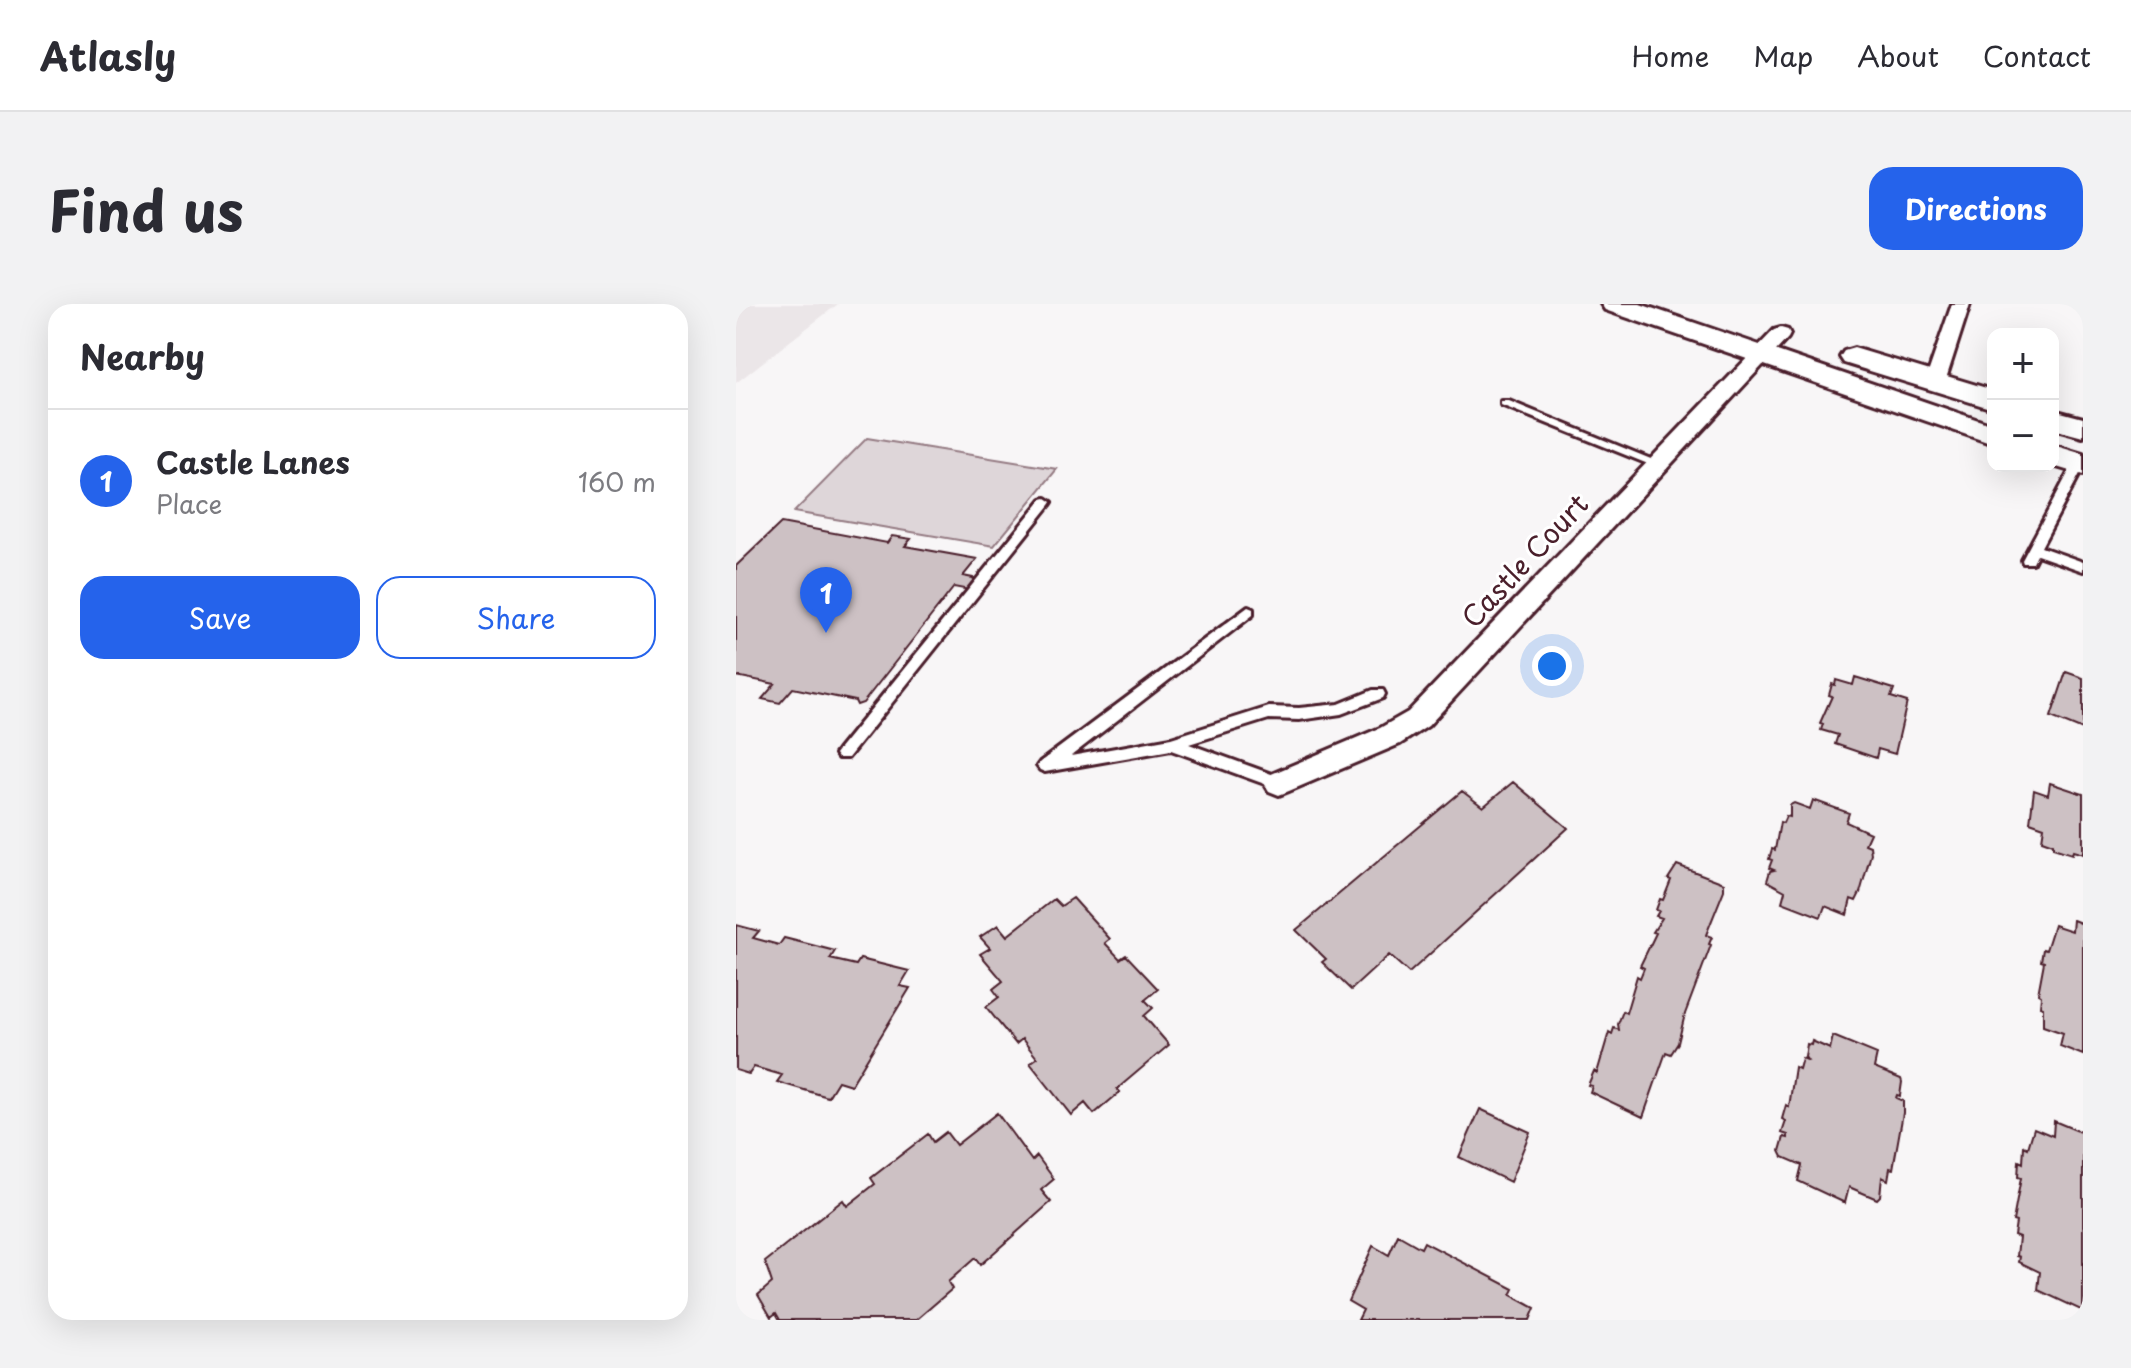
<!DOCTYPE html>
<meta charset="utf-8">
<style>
:root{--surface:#fff;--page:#f2f2f3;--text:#2b2b33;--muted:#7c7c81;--line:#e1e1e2;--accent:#2563eb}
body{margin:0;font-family:"Playpen Sans",sans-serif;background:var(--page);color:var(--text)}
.controls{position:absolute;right:24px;top:24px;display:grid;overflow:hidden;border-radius:16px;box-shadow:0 8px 32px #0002}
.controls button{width:72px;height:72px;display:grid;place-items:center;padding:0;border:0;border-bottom:2px solid var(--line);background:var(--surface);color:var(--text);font:40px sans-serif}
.you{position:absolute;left:816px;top:362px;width:28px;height:28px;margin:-20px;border:6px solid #fff;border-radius:50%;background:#1a73e8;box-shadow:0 0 0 12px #1a73e833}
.badge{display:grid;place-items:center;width:52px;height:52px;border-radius:50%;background:var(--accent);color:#fff;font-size:26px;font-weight:700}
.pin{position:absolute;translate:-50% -66px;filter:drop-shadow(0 2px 4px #0008)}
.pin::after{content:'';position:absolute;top:42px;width:28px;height:24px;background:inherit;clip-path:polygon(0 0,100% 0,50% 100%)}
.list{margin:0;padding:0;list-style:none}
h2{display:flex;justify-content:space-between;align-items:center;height:104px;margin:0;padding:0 32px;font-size:34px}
h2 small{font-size:26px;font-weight:400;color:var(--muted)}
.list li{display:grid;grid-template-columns:52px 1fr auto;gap:24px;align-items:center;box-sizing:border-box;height:144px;padding:0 32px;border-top:2px solid var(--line)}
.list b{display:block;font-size:30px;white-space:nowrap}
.list p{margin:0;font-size:26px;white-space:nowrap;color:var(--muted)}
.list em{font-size:26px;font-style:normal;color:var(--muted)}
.actions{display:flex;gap:16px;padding:24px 32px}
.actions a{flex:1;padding:18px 0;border:2px solid var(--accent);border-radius:24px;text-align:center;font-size:28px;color:var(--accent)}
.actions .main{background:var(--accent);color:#fff}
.map{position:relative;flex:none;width:1347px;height:1016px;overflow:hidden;border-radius:24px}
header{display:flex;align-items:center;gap:48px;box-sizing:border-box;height:112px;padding:0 40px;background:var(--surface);border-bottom:2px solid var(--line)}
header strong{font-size:38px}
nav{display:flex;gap:44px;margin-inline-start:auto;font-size:28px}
.intro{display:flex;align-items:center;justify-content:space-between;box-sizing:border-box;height:192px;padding:0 48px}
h1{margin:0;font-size:56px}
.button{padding:20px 36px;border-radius:24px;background:var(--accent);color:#fff;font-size:28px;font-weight:700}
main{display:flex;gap:48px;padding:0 48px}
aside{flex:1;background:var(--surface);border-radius:24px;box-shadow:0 8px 32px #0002}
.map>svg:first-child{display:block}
.built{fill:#ebe6e8}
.green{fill:#ded6d9;stroke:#947a82;stroke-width:2}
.building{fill:#cdc1c4;stroke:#4a1f2b;stroke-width:2}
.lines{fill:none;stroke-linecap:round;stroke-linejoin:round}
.lane-casing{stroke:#4a1f2b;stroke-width:6}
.street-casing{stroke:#4a1f2b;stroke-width:6}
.primary-casing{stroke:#4a1f2b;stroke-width:6}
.lane{fill:#fff;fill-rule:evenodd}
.street{fill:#fff;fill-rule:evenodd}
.primary{fill:#fff;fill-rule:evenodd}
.labels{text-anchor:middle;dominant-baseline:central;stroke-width:6;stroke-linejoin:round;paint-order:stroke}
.street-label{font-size:28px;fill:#4a1f2b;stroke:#fff}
</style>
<header>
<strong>Atlasly</strong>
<nav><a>Home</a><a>Map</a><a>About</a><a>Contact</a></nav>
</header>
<div class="intro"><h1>Find us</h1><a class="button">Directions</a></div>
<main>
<aside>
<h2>Nearby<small></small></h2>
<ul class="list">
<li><span class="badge">1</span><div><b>Castle Lanes</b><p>Place</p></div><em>160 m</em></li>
</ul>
<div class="actions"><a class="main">Save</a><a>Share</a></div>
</aside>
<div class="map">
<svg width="1347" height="1016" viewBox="0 0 1347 1016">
<rect width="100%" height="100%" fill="#f8f6f7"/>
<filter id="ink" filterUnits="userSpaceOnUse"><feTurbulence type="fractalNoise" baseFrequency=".0125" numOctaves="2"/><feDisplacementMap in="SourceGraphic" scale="16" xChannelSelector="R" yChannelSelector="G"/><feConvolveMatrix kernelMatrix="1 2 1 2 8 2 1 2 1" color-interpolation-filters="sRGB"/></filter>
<g filter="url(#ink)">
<path class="built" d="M 0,0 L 102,0 L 0,79 Z"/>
<path class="green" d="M 131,134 L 321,165 L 258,242 L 58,208 Z"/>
<path class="building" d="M 45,219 L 151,239 L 156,232 L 175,235 L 169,242 L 241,255 L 227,272 L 242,275 L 233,286 L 218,283 L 127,399 L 121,401 L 119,397 L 57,384 L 44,399 L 26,395 L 39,380 L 0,372 L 0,262 Z
M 1330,368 L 1347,374 L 1347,426 L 1315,413 Z
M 1119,373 L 1158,385 L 1155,393 L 1171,398 L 1159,450 L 1142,445 L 1140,454 L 1099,440 L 1102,431 L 1085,426 L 1087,420 L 1084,419 L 1096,392 L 1093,391 L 1096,380 L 1099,381 L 1100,376 L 1117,381 Z
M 777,478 L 832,524 L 673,669 L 653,651 L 615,686 L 586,658 L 590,655 L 560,626 L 726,487 L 747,503 Z
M 1314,479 L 1347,490 L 1347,550 L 1337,547 L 1336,550 L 1317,544 L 1317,540 L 1306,536 L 1308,523 L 1294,518 L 1298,486 L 1312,491 Z
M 1077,496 L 1113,509 L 1110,518 L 1134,529 L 1129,540 L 1134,542 L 1135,550 L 1124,589 L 1120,597 L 1115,595 L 1111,611 L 1089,602 L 1085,613 L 1046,598 L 1049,587 L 1031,577 L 1034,567 L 1038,566 L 1033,564 L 1036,556 L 1033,555 L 1036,545 L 1039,546 L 1044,518 L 1047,519 L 1050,512 L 1054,513 L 1054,501 L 1058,499 L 1074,505 Z
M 941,561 L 988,579 L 988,586 L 970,631 L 976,633 L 973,640 L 975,641 L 949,710 L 942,739 L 935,750 L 930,748 L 907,813 L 854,788 L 856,782 L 852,781 L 858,767 L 861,769 L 873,728 L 876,730 L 878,724 L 883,726 L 882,720 L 887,707 L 890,709 L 901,672 L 904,674 L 908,664 L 904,662 L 920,629 L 917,628 L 926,614 L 920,612 L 923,607 L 920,606 L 924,595 L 927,596 L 935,576 L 932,575 Z
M 337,594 L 374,635 L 369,639 L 384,655 L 390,651 L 422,685 L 409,696 L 417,704 L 408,712 L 433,741 L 381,785 L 384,788 L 358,810 L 349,799 L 335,811 L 294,759 L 301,754 L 286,735 L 280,740 L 250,703 L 263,693 L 257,685 L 267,677 L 244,650 L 254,644 L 244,633 L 262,621 L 271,632 L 318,595 L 325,602 Z
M 1337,616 L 1347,620 L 1347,751 L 1324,742 L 1327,729 L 1307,722 L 1307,703 L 1304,702 L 1305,692 L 1302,690 L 1308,658 L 1305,657 L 1307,645 L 1310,646 L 1318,621 L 1336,627 Z
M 0,621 L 23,627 L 17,634 L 43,641 L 48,634 L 99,647 L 94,655 L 120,661 L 124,655 L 173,667 L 164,682 L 174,684 L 115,781 L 102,777 L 92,793 L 41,778 L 46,771 L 18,763 L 13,770 L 0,766 Z
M 1097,732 L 1141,750 L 1138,764 L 1165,775 L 1166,778 L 1164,792 L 1161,791 L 1160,794 L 1167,797 L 1167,809 L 1157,865 L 1154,864 L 1152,876 L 1146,873 L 1144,892 L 1141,895 L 1113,883 L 1109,899 L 1062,877 L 1066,861 L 1047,853 L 1044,847 L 1048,833 L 1052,834 L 1052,831 L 1046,829 L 1050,817 L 1046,815 L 1050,801 L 1053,803 L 1059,763 L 1063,765 L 1066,754 L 1071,756 L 1069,753 L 1071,740 L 1075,741 L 1076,737 L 1094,745 Z
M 744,805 L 794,828 L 774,878 L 723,853 Z
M 261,809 L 296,857 L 301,852 L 318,875 L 305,886 L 315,898 L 244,961 L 239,954 L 212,978 L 216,985 L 180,1016 L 44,1016 L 40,1009 L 35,1013 L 22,991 L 36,979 L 29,958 L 107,896 L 111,902 L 139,880 L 135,874 L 192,830 L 197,838 L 210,828 L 220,841 Z
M 1318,817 L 1347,829 L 1347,1007 L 1302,986 L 1304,968 L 1283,958 L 1284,953 L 1281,952 L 1283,933 L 1278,931 L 1280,918 L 1277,917 L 1285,874 L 1282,873 L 1283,857 L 1287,859 L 1288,842 L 1292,844 L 1298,824 L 1317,832 Z
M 662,931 L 685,944 L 688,938 L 778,985 L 775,991 L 799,1004 L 794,1016 L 622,1016 L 627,1006 L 612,997 L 637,942 L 653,951 Z"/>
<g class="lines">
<defs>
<path id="lane" d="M 765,97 L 773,97 L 927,160 L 917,162 L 765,101 Z
M 1343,156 L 1347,157 L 1347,164 L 1305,243 L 1347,258 L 1347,267 L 1301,251 L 1297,259 L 1287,259 L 1286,256 L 1337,160 Z
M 310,194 L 316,198 L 314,201 L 112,454 L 102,454 L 99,450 L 102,446 L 306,195 Z
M 512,303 L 517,305 L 517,311 L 335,452 L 435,434 L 533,403 L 563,404 L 603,400 L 637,386 L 647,386 L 649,390 L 647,394 L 605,410 L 563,416 L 533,415 L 453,440 L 549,475 L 551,479 L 549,483 L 537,483 L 435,446 L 309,468 L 304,466 L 301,462 L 304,458 Z"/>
<path id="street" d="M 1216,0 L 1234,0 L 1209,78 L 1199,84 L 1189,78 Z
M 1045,24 L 1052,26 L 1054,30 L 1052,34 L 692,422 L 664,440 L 553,487 L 543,491 L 533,487 L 528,479 L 533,471 L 644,424 L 672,408 L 1038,26 Z"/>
<path id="primary" d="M 865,0 L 904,0 L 1257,121 L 1257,140 L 869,6 Z
M 1118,44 L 1257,86 L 1257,105 L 1108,59 L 1104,53 L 1108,47 Z
M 1317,106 L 1347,114 L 1347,133 L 1317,125 Z
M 1317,141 L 1347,150 L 1347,171 L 1317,162 Z"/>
</defs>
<use href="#lane" class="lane-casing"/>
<use href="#street" class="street-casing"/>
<use href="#primary" class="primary-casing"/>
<use href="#lane" class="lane"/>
<use href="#street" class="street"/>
<use href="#primary" class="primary"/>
</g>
</g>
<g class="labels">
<g class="street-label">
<text transform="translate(788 256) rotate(-47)">Castle Court</text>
</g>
</g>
</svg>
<div class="controls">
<button>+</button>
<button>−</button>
</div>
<div class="you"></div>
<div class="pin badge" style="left:90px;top:329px">1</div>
</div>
</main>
